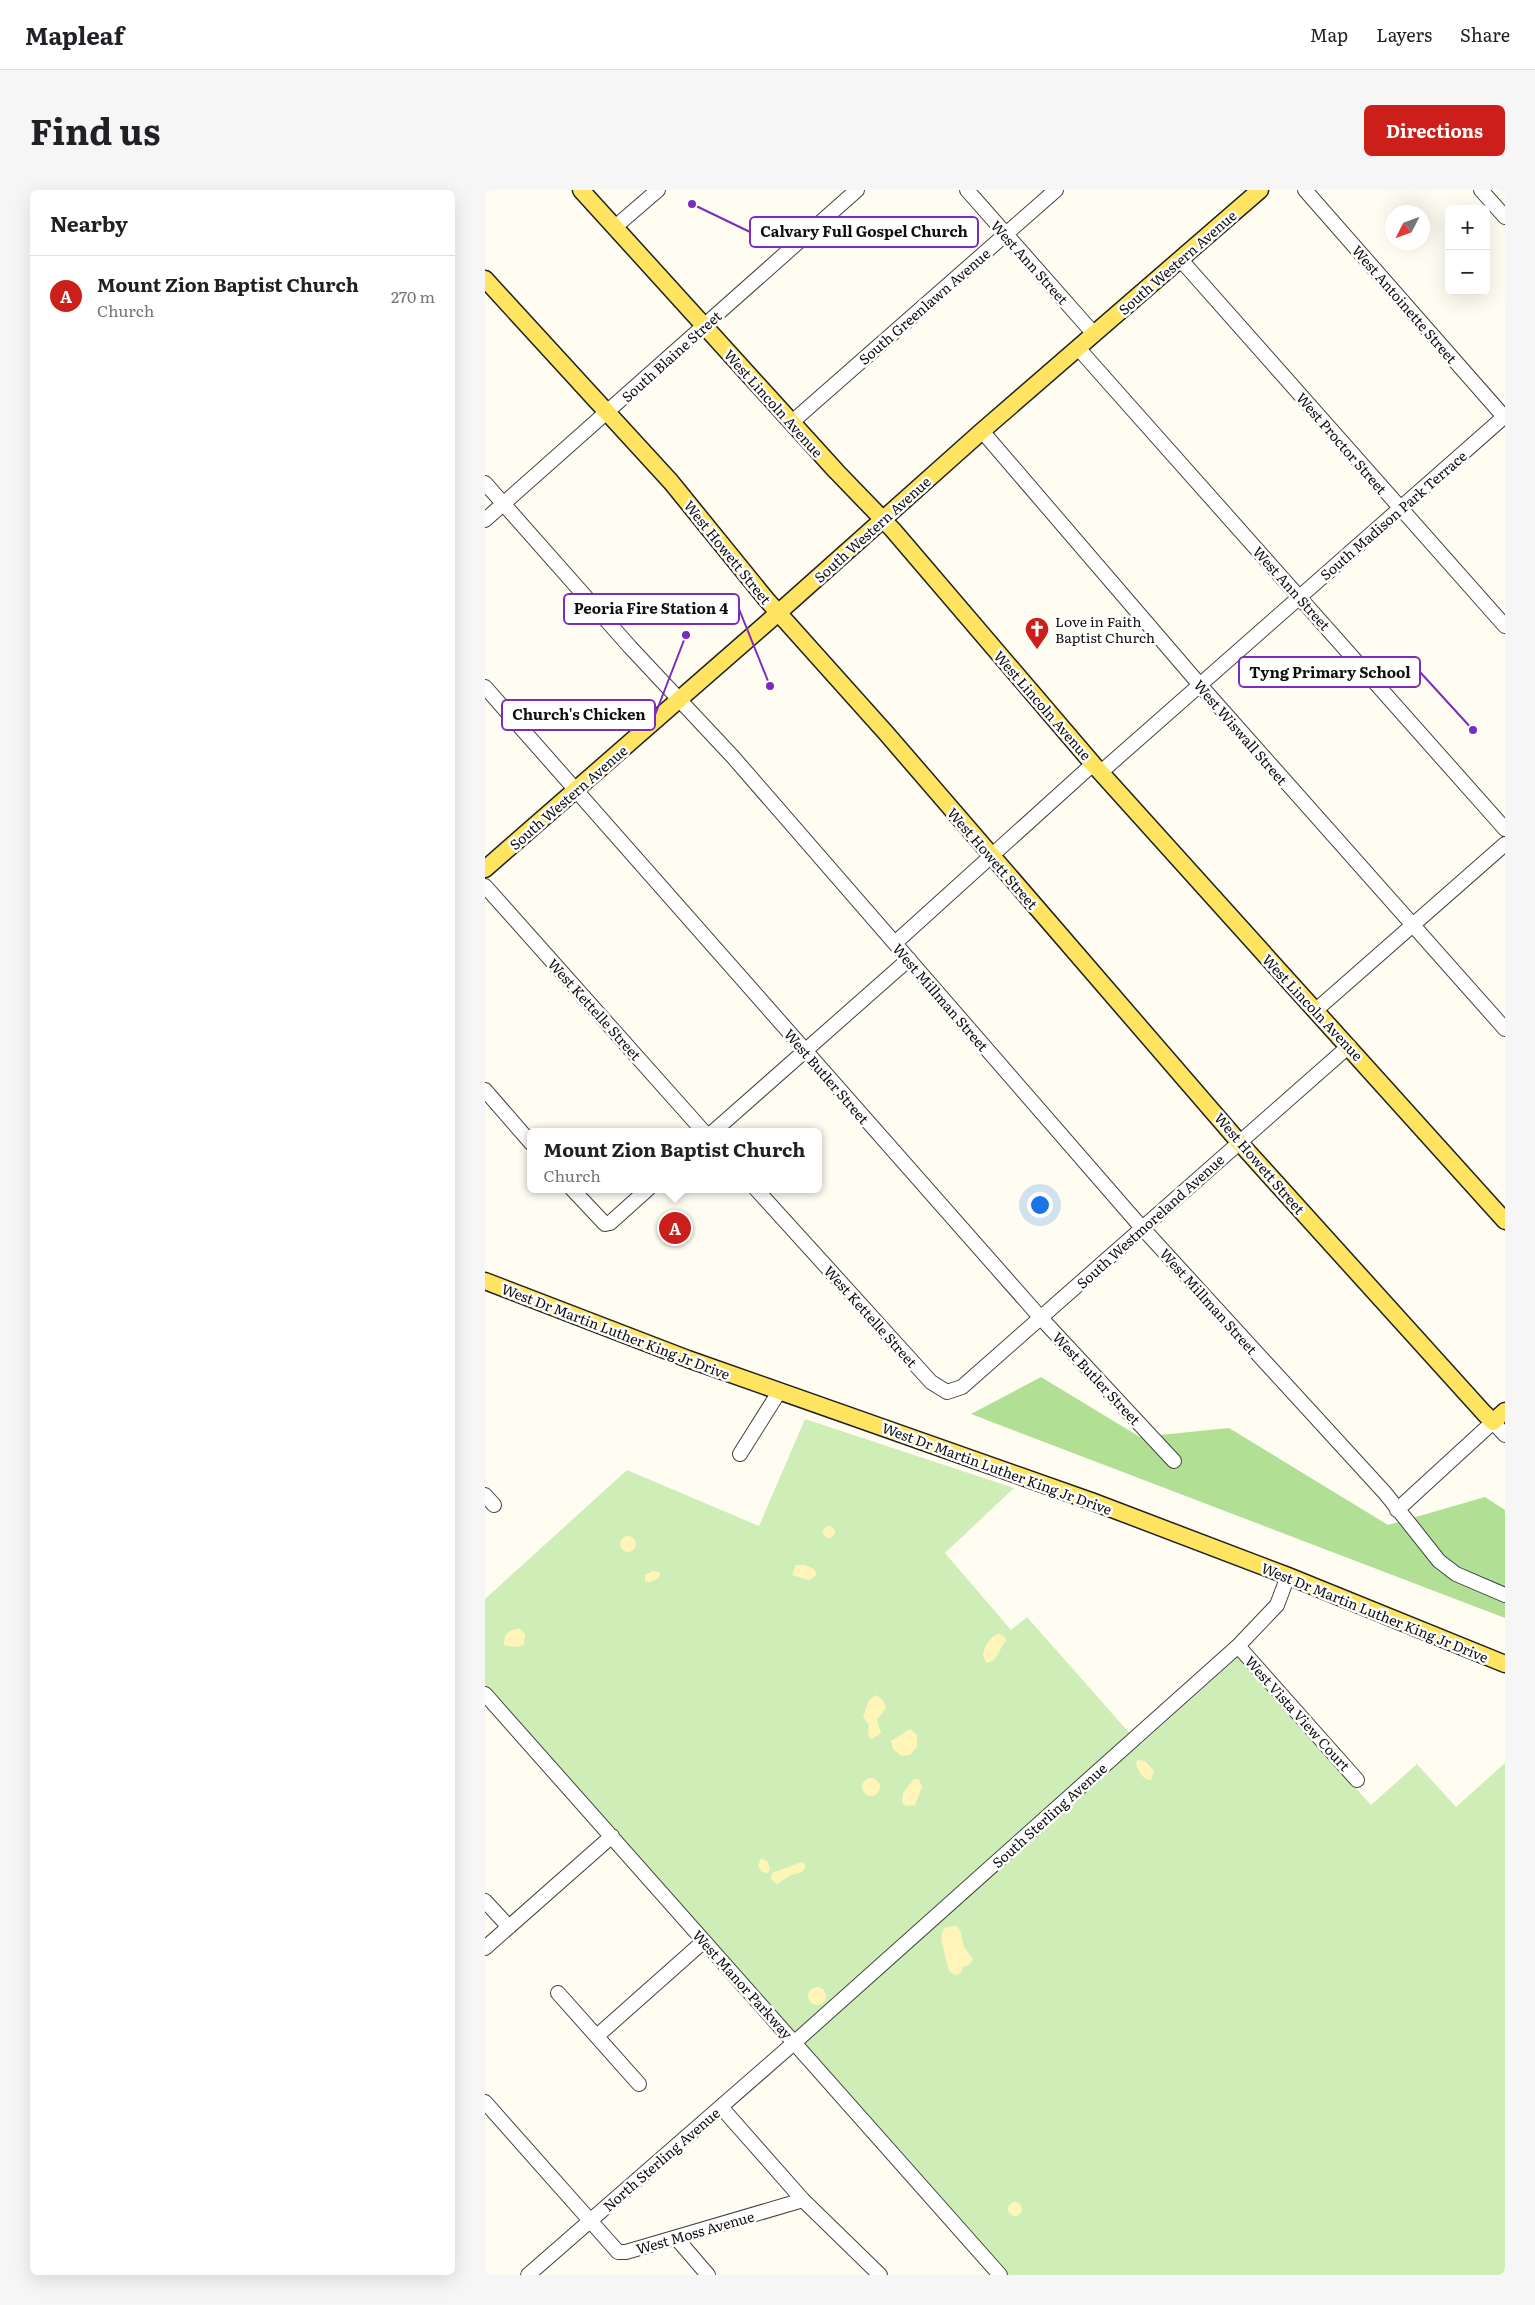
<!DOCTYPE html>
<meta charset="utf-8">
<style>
:root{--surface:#fff;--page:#f6f6f6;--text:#202124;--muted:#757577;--line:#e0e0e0;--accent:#cc1f1a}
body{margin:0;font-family:Literata,serif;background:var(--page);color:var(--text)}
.controls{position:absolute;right:15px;top:15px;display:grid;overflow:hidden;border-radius:8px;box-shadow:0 5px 20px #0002}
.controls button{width:45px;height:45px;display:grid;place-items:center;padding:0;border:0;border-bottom:1px solid var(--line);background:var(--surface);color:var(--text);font:25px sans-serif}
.compass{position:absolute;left:900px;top:15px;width:45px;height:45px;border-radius:50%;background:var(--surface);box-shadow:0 5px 20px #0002;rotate:228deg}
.you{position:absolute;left:554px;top:1014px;width:18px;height:18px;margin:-12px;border:4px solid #fff;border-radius:50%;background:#1a73e8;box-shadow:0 0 0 8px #1a73e833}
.badge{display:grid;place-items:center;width:32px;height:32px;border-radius:50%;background:var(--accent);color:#fff;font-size:16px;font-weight:700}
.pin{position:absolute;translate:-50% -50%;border:2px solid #fff;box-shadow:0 1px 5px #0006}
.popup{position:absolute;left:42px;top:938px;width:295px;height:65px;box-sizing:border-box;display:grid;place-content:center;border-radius:8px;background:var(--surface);filter:drop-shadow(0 1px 4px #0005);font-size:16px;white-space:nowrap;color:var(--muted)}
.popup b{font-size:19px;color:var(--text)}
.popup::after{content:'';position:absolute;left:50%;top:100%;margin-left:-10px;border:10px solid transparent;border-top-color:var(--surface)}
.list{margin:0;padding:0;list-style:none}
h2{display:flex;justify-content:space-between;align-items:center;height:65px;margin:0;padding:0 20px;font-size:21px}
h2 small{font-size:16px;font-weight:400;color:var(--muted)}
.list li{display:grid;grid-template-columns:32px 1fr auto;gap:15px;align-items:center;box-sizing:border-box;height:80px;padding:0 20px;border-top:1px solid var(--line)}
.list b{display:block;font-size:19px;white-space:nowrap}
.list p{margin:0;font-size:16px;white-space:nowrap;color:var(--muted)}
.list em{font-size:16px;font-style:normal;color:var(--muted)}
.map{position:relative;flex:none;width:1020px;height:2085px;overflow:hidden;border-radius:8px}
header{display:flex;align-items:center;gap:30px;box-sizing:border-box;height:70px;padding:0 25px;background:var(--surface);border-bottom:1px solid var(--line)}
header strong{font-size:24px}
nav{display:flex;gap:28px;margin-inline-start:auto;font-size:18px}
.intro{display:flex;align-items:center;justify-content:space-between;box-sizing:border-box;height:120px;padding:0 30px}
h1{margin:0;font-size:35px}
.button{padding:12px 22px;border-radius:8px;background:var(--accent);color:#fff;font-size:18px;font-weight:700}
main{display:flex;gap:30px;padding:0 30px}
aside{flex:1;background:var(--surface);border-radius:8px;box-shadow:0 5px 20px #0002}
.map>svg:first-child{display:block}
.green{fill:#cfeeb7}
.forest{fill:#b1e095}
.sand{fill:#fff5b9}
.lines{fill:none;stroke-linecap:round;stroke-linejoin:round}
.minor-casing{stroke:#424242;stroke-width:16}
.major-casing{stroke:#202020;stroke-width:19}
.minor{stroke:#fff;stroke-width:14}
.major{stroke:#ffe461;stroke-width:16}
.labels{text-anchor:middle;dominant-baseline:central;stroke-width:5;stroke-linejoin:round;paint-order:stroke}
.street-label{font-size:14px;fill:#0f0f0f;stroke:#fff}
.poi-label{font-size:14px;fill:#0f0f0f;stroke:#fff;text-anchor:start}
.leader{fill:none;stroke:#7b2cbf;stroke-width:2}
.callout-dot{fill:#7b2cbf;stroke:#fff;stroke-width:2}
.callout{fill:#fff;stroke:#7b2cbf;stroke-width:2}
.callout-label{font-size:15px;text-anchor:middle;font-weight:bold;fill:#0f0f0f}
</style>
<header>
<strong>Mapleaf</strong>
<nav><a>Map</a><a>Layers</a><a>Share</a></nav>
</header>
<div class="intro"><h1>Find us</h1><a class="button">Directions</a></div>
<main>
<aside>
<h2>Nearby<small></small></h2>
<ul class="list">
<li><span class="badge">A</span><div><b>Mount Zion Baptist Church</b><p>Church</p></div><em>270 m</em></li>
</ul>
</aside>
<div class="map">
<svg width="1020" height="2085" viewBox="0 0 1020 2085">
<rect width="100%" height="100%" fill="#fffdf1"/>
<path class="green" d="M 320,1229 L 529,1298 L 460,1363 L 526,1440 L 542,1427 L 655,1555 L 753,1467 L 886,1615 L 932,1574 L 971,1617 L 1020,1573 L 1020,2085 L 524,2085 L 0,1495 L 0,1409 L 142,1280 L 274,1336 Z"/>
<path class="forest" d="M 556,1187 L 655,1247 L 744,1238 L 903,1335 L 1000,1307 L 1020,1320 L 1020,1428 L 486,1224 Z"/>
<path class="sand" d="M338 1342a6 6 0 1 1 12 0a6 6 0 1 1-12 0Z
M135 1354a8 8 0 1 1 16 0a8 8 0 1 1-16 0Z
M 311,1375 L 320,1375 L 329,1379 L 332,1385 L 324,1390 L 307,1385 Z
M 168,1381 L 175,1382 L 174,1388 L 165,1392 L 160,1391 L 160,1385 Z
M 34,1438 L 40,1444 L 39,1455 L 30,1457 L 19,1455 L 20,1446 L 25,1441 Z
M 515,1444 L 520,1447 L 521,1450 L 509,1470 L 502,1473 L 498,1466 C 499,1457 505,1445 515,1444 Z
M 391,1505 L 398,1510 L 401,1518 L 392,1530 L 396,1543 L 387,1549 L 383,1546 L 384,1535 L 378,1527 L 384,1510 Z
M 425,1539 L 432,1545 L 432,1557 L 425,1565 L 417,1566 L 408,1559 L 406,1551 Z
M 652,1570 L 660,1571 L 669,1581 L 666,1590 C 657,1590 654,1581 651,1574 Z
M377 1597a9 9 0 1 1 18 0a9 9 0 1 1-18 0Z
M 429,1589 L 434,1589 L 437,1597 L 430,1615 L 422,1616 L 417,1613 L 418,1603 Z
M 276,1668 L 282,1671 L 285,1679 L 283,1683 L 277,1682 L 273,1676 Z
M 317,1672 L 321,1676 L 317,1682 L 306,1685 L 292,1694 L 286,1689 L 287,1683 Z
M 471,1736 L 475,1740 L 479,1757 L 488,1769 L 485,1774 L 478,1777 L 475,1784 L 470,1785 L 464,1781 L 456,1749 L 458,1740 L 462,1737 Z
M323 1806a9 9 0 1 1 18 0a9 9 0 1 1-18 0Z
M523 2019a7 7 0 1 1 14 0a7 7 0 1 1-14 0Z"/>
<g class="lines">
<defs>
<path id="minor" d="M 482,0 L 609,144
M 820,0 L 1020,228
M 996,0 L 1020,27
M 130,37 L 173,0
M 695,69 L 1020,436
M 593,158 L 1020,639
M 307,232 L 571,0
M 497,241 L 715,495 L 1020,839
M 0,293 L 145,457 L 248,567 L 651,1031 L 900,1303 L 954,1371 L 971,1384 L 1020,1405
M 0,330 L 372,0
M 0,497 L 555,1127 L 689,1271
M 616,582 L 1020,226
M 0,696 L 219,942
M 410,753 L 608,574
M 831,820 L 1020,654
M 0,900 L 46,953
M 228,942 L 424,769
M 87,999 L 120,1034 L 125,1033 L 163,999
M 271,999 L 446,1192 L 462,1202 L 477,1197 L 864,856
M 255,1264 L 294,1202
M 0,1305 L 9,1315
M 912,1320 L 1008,1232 L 1020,1245
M 753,1456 L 872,1590
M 0,1504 L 515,2085
M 0,1711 L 24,1737
M 0,1758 L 127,1646
M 73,1803 L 154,1894
M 112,1846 L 219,1751
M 0,1912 L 133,2062 L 141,2062 L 318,2010
M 236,1917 L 318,2010 L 395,2085
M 192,2049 L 223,2085
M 43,2085 L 310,1852 L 753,1456 L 792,1415 L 803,1386"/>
<path id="major" d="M 96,0 L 351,281 L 408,340 L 608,574 L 1020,1031
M 0,89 L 186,292 L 281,409 L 401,543 L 754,952 L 999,1223 L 1008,1232 L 1020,1221
M 0,679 L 284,431 L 497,241 L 775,0
M 0,1091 L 203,1169 L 606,1311 L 803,1386 L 1020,1474"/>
</defs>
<use href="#minor" class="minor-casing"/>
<use href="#major" class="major-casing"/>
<use href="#minor" class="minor"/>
<use href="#major" class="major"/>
</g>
<defs>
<symbol id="church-pin" viewBox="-11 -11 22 30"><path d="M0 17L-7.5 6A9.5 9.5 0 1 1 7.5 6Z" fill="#cc1f1a" stroke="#fff"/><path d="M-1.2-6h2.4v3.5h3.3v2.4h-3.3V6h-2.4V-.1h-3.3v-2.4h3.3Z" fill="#fff"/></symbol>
</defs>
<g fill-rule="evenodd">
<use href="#church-pin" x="538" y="425" width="28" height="38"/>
</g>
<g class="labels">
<g class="street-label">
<text transform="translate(545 72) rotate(48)">West Ann Street</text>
<text transform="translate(692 72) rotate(-41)">South Western Avenue</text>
<text transform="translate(920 114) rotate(49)">West Antoinette Street</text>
<text transform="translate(439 116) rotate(-41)">South Greenlawn Avenue</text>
<text transform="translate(186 166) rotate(-42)">South Blaine Street</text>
<text transform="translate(289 213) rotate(48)">West Lincoln Avenue</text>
<text transform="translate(857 253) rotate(49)">West Proctor Street</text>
<text transform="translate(908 325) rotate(-41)">South Madison Park Terrace</text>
<text transform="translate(387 339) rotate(-42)">South Western Avenue</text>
<text transform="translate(243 362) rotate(51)">West Howett Street</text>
<text transform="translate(807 398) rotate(48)">West Ann Street</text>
<text transform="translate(558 515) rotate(49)">West Lincoln Avenue</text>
<text transform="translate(756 542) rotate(49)">West Wiswall Street</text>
<text transform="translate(83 607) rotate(-41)">South Western Avenue</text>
<text transform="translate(508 668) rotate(49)">West Howett Street</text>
<text transform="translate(456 807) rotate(49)">West Millman Street</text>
<text transform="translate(828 817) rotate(47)">West Lincoln Avenue</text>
<text transform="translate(110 819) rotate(48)">West Kettelle Street</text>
<text transform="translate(342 886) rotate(49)">West Butler Street</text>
<text transform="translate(775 973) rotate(49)">West Howett Street</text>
<text transform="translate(665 1031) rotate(-42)">South Westmoreland Avenue</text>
<text transform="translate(724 1111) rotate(48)">West Millman Street</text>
<text transform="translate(386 1126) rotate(48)">West Kettelle Street</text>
<text transform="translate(131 1141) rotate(21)">West Dr Martin Luther King Jr Drive</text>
<text transform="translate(612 1188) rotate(47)">West Butler Street</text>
<text transform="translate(512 1278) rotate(20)">West Dr Martin Luther King Jr Drive</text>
<text transform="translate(890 1422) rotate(22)">West Dr Martin Luther King Jr Drive</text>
<text transform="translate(813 1523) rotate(48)">West Vista View Court</text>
<text transform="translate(564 1625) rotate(-42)">South Sterling Avenue</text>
<text transform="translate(258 1794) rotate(48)">West Manor Parkway</text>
<text transform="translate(176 1969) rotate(-41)">North Sterling Avenue</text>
<text transform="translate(210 2042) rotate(-16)">West Moss Avenue</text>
</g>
<g class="poi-label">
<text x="570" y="431">Love in Faith<tspan x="570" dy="16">Baptist Church</tspan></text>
</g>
</g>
<path class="leader" d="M207 14L265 42M285 496L254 419M988 540L935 482M201 445L170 525"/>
<g class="callout-dot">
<circle cx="207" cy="14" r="5"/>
<circle cx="285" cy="496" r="5"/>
<circle cx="988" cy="540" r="5"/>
<circle cx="201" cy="445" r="5"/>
</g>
<g class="callout">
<rect x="265" y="27" width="228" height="30" rx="5"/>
<rect x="79" y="404" width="175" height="30" rx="5"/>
<rect x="754" y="467" width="181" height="30" rx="5"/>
<rect x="17" y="510" width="153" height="30" rx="5"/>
</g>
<g class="callout-label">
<text x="379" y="47">Calvary Full Gospel Church</text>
<text x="166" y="424">Peoria Fire Station 4</text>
<text x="845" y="488">Tyng Primary School</text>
<text x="94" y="530">Church's Chicken</text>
</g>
</svg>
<div class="controls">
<button>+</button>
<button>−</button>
</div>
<svg class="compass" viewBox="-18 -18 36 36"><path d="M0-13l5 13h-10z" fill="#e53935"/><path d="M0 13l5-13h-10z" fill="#757577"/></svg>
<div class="you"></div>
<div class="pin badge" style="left:190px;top:1038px">A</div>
<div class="popup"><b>Mount Zion Baptist Church</b>Church</div>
</div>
</main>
